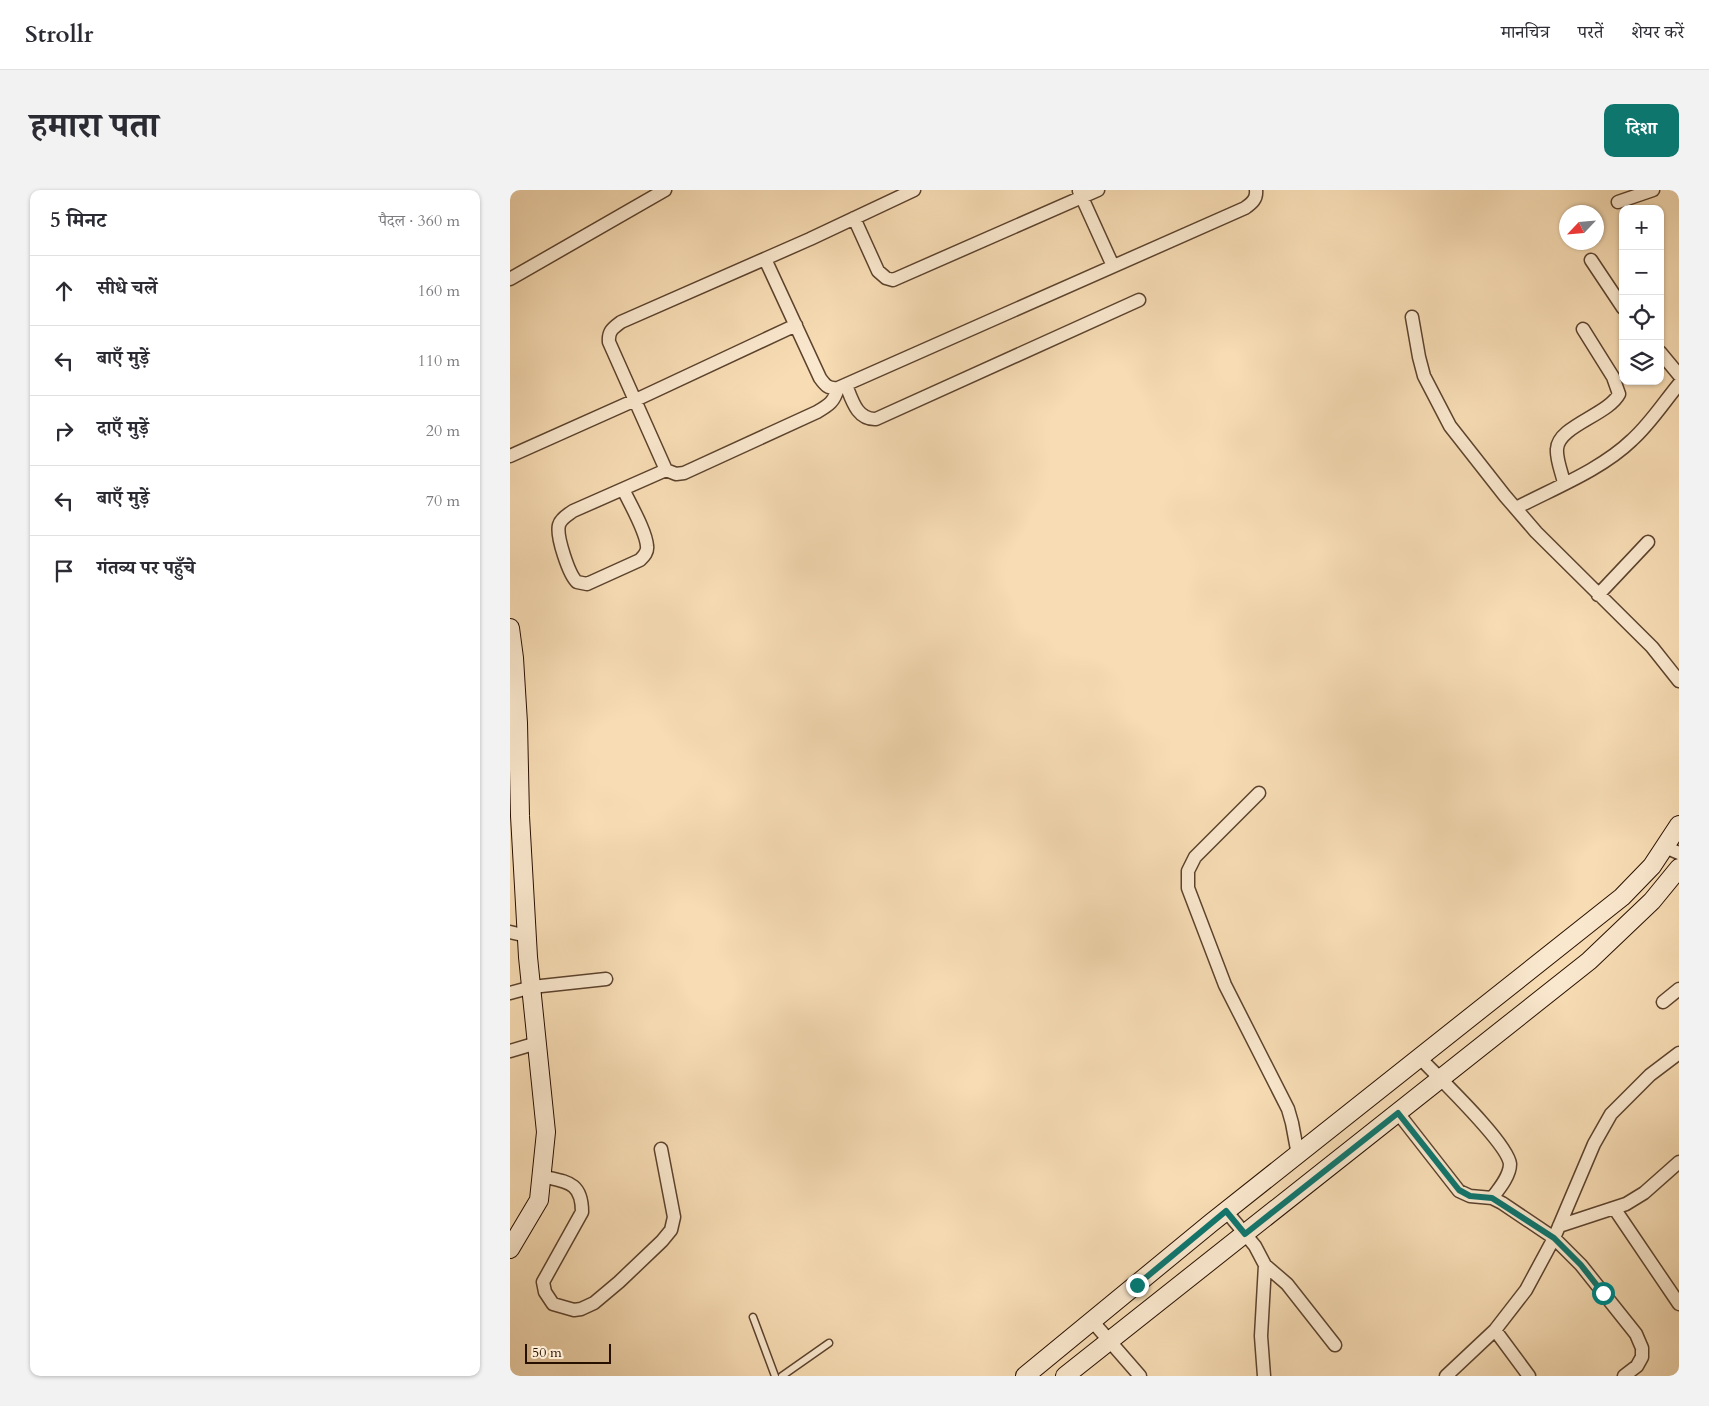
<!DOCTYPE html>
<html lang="hi">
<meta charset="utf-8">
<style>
:root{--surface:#fff;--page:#f2f2f3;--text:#2b2b33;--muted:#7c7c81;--line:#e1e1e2;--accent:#0f766e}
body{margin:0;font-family:Cardo,"Noto Serif Devanagari",serif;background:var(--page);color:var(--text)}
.controls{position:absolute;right:15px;top:15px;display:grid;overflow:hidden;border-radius:10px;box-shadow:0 1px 4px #0004}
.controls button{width:45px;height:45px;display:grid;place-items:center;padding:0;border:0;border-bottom:1px solid var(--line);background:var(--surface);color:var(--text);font:25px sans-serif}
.compass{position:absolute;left:1049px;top:15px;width:45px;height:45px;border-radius:50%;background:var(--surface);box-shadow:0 1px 4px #0004;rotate:244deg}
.scale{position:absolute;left:15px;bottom:12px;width:86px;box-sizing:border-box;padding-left:5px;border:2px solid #281001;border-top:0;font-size:14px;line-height:18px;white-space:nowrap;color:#281001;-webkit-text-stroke:4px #fae8ce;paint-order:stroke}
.stop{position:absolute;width:15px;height:15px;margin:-11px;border:4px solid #0f766e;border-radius:50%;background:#fff}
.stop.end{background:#0f766e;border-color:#fff;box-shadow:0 1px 5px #0008}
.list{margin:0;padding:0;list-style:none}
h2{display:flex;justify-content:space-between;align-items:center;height:65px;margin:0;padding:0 20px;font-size:21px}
h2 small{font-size:16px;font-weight:400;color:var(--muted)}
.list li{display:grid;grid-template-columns:32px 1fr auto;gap:15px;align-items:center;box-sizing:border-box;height:70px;padding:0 20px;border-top:1px solid var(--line)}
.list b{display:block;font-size:19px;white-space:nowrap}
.list em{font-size:16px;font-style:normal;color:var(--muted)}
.icon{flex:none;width:28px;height:28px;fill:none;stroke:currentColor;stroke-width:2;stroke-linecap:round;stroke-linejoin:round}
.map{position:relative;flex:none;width:1169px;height:1186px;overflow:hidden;border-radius:10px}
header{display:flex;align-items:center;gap:30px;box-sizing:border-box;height:70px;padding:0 25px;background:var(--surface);border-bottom:1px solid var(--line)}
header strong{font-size:24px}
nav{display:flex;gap:28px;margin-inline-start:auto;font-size:18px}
.intro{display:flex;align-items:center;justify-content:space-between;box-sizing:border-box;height:120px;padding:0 30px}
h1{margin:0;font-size:35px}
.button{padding:12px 22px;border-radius:10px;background:var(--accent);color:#fff;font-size:18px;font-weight:700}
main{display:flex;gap:30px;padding:0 30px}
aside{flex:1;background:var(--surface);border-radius:10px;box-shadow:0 1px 4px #0004}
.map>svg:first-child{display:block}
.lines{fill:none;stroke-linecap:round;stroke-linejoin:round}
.lane-casing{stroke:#5c432e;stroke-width:9}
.street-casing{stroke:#5c432e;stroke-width:15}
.secondary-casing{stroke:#281001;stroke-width:20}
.lane{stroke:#fae8ce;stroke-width:6}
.street{stroke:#fae8ce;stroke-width:12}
.secondary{stroke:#fae8ce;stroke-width:18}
.route{stroke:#0f766e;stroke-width:6}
</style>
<header>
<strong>Strollr</strong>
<nav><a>मानचित्र</a><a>परतें</a><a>शेयर करें</a></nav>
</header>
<div class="intro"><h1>हमारा पता</h1><a class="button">दिशा</a></div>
<main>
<aside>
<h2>5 मिनट<small>पैदल · 360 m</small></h2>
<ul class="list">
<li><svg class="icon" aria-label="ahead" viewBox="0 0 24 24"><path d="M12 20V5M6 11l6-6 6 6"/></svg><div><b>सीधे चलें</b></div><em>160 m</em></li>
<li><svg class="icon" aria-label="left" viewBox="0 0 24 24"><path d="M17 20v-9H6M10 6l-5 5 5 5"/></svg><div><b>बाएँ मुड़ें</b></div><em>110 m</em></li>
<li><svg class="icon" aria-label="right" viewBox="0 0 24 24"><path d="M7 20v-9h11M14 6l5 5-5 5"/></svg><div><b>दाएँ मुड़ें</b></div><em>20 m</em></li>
<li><svg class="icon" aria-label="left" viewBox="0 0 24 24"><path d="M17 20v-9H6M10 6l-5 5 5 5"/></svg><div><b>बाएँ मुड़ें</b></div><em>70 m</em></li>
<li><svg class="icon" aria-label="arrive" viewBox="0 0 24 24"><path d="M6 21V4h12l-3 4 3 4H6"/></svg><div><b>गंतव्य पर पहुँचे</b></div></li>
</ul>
</aside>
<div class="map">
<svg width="1169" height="1186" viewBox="0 0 1169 1186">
<rect width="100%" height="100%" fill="#f7dcb4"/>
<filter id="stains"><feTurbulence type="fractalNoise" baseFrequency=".004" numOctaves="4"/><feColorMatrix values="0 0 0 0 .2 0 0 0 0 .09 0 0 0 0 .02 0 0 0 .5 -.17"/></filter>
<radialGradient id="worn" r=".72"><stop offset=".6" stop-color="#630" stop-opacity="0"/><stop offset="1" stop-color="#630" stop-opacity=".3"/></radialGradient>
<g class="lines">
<defs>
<path id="lane" d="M 243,1127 L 265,1186
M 272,1186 L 319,1153"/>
<path id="street" d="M 569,1 L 603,76
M 1108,12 L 1143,0
M 344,28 L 368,81 L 376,88 L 383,90 L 588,0
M 255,69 L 310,188 C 315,195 318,199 328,198 L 735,18 C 742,13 747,9 746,0
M 1081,70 L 1113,118
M 0,89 L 155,0
M 902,127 L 909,167 L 914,186 L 940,236 L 995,306 L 1026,342 L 1142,457 L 1169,491
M 1150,162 L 1169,185
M 336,195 C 342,210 347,230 366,229 L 629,110
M 328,198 C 324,212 319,215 307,222 L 174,283 L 166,284 L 156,280 L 99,152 C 98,141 103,138 111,132 L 300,49 L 404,0
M 0,266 L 132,207 L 286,135
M 1054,293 C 1052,283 1046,269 1047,259 C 1048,236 1098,225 1109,204 L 1103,187 L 1073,139
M 113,299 C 120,314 136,341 137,356 C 138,362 134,366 130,370 L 77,394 L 67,392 C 59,385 46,346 49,335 C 51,328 58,325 63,321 L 156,280
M 1006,318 C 1044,298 1091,280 1122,250 C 1140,234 1154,212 1169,194
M 1088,405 L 1138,352
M 749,603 L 685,667 L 678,681 L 678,698 L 715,795 L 778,919 L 782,933 L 788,965
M 1155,657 L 1169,663
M 0,742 L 17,746
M 0,803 L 22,797 L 96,789
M 1153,812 L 1169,799
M 0,861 L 27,853
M 910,868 C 927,886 998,953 1000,974 C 1000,986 989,999 982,1008
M 888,923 L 949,1001 L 960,1006 L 982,1008 L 992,1013 L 1044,1048 L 1071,1075 L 1126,1144 L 1132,1158 L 1132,1167 L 1127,1176 L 1114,1186
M 31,986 C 56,992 72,991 72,1022 L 33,1092 L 35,1102 L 43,1114 L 64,1120 L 71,1119 L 84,1113 L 109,1092 L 152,1051 L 161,1040 L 164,1027 L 151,959
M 1104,1018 L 1169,1114
M 716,1021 L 745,1056 L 755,1075 L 751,1146 L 754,1186
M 1049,1036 L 1116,1014 L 1134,1003 L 1169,972
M 755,1075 L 777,1094 L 825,1155
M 583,1132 L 630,1186
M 985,1140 L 1019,1186
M 936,1186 L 985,1140 L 1016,1100 L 1044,1048 L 1084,954 L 1101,924 L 1140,885 L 1169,863"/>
<path id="secondary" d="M 0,438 L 4,468 L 8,533 L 10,626 L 18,767 L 36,942 L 29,1010 L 0,1059
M 515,1186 L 701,1033 L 1112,707 L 1142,676 L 1169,635
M 555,1186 L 1079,771 L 1142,711 L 1169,678"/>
</defs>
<use href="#lane" class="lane-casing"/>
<use href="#street" class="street-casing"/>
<use href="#secondary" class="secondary-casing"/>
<use href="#lane" class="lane"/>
<use href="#street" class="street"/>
<use href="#secondary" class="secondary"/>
</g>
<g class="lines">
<path class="route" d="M 627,1095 L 716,1021 L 735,1044 L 888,923 L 949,1000 L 960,1006 L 982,1008 L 1044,1048 L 1071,1075 L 1093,1103"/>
</g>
<rect width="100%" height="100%" filter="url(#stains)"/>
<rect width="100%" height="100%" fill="url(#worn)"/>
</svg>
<div class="controls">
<button>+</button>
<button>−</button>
<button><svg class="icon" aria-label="locate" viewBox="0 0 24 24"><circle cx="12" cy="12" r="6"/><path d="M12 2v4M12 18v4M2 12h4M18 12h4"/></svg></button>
<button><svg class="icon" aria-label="layers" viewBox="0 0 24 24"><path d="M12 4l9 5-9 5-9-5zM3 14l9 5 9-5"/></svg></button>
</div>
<svg class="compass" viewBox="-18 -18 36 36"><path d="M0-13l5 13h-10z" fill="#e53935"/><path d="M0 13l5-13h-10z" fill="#7c7c81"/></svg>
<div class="scale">50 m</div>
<div class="stop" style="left:1093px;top:1103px"></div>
<div class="stop end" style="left:627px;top:1095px"></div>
</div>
</main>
